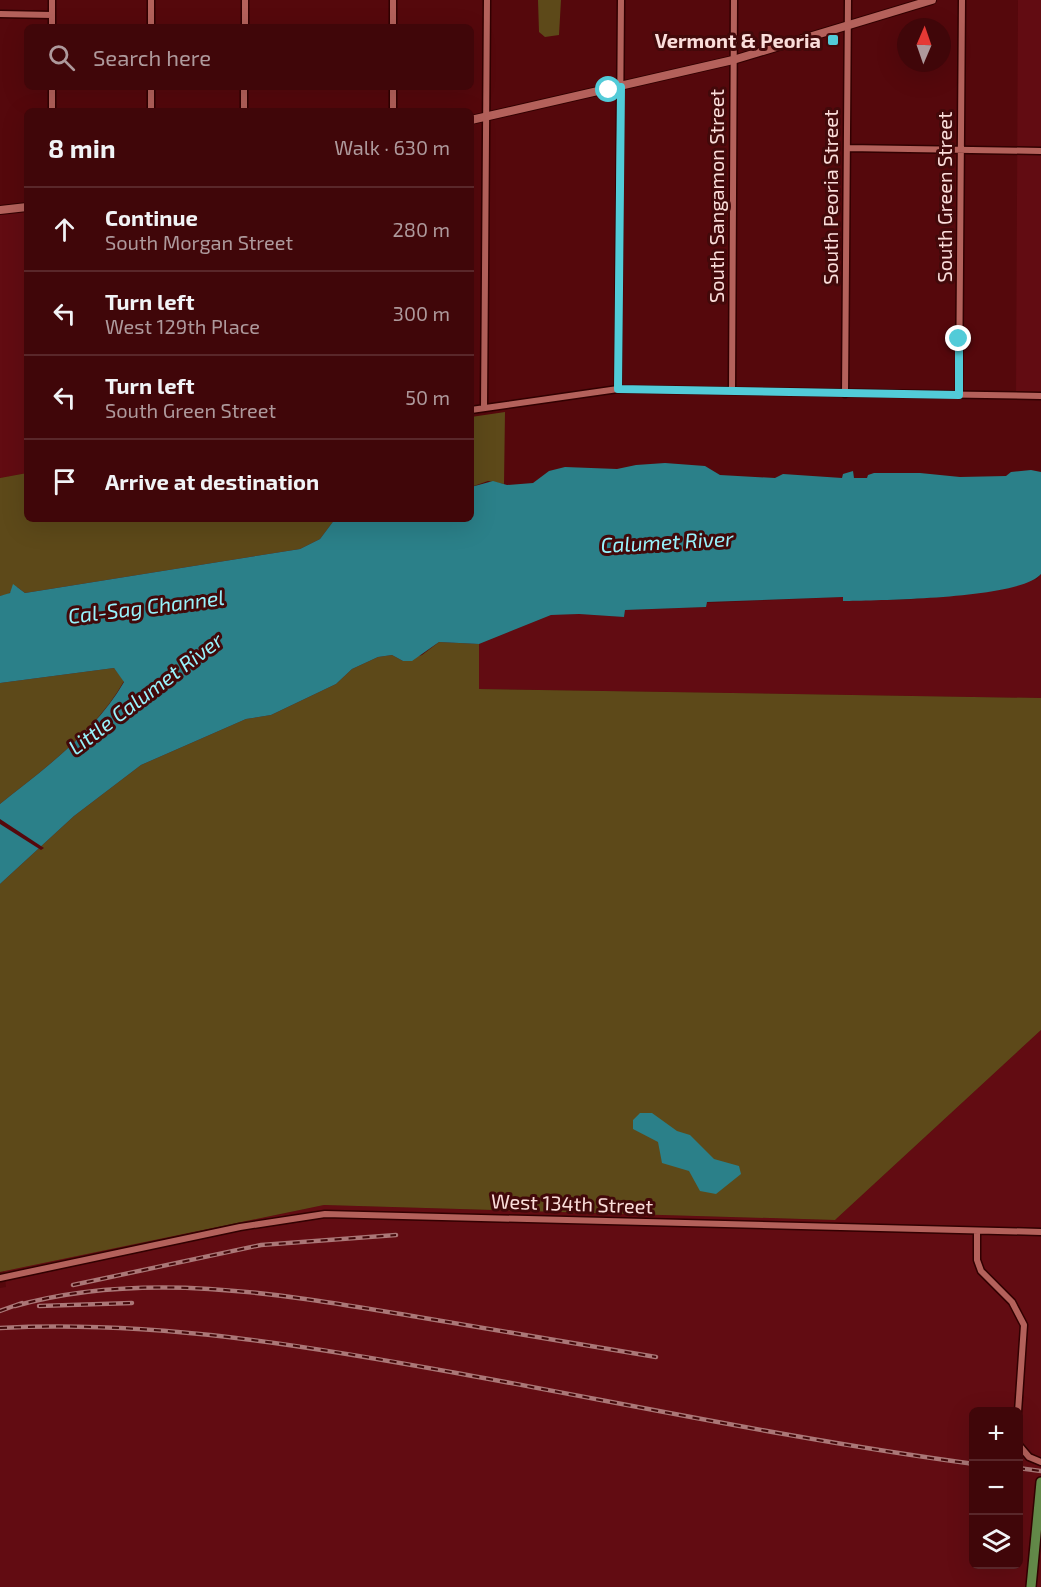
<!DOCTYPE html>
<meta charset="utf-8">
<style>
:root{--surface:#400609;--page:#470f12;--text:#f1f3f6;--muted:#ae999c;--line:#59272a}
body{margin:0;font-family:"Exo 2",sans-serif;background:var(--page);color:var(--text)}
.controls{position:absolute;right:18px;bottom:18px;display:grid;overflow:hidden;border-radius:9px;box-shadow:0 6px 24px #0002}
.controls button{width:54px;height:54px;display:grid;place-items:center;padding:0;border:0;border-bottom:2px solid var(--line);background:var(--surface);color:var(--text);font:30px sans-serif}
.compass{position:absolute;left:897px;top:18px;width:54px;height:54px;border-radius:50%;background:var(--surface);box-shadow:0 6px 24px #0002;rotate:2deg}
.stop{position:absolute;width:18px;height:18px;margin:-14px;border:4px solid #52cbd8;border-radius:50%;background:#fff}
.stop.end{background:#52cbd8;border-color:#fff;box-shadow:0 2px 6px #0008}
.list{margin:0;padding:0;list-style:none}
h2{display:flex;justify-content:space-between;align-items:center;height:78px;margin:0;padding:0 24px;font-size:26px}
h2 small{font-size:20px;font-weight:400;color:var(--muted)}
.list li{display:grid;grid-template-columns:39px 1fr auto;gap:18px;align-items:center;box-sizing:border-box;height:84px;padding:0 24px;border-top:2px solid var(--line)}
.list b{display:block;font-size:22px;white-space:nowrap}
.list p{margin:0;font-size:20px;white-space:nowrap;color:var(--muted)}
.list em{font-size:20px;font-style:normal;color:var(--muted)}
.icon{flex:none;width:33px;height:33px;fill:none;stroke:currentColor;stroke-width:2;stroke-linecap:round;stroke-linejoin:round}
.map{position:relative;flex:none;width:1041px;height:1587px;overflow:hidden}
.search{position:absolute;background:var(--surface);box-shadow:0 6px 24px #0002;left:24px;top:24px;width:450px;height:66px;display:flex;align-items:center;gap:15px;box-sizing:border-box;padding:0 21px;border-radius:9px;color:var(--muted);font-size:22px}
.panel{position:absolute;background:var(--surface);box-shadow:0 6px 24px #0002;left:24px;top:108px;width:450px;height:414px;border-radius:9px}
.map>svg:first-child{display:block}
.built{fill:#620c12;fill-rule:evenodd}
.green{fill:#5d4919}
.water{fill:#2b8089}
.pier{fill:#55080c}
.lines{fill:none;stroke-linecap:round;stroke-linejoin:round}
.minor-casing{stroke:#310001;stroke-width:9}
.tertiary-casing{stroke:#310001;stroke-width:10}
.primary-casing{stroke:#310001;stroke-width:12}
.minor{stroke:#b4615b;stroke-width:6}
.tertiary{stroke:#b4615b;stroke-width:8}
.primary{stroke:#648b4a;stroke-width:9}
.rail-casing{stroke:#ab7777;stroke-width:4.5}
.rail{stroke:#42090a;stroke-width:2;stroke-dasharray:7;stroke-linecap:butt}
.route{stroke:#52cbd8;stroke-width:8}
.poi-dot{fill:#52cbd8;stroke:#42090a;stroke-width:2}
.labels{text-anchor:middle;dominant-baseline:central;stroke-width:6;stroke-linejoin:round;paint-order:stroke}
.poi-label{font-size:20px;font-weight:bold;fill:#faddda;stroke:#42090a;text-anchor:end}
.street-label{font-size:20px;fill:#faddda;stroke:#42090a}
.water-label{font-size:21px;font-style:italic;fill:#98f3fd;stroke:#42090a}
</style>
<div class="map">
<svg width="1041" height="1587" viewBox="0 0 1041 1587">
<rect width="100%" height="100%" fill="#55080c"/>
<path class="built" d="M 1018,0 L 1041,0 L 1041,394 L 1016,394 Z
M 27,206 L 27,473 L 0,478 L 0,209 Z
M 1041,574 L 1041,698 L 478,689 L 479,644 L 551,615 L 579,614 L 624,617 L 625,610 L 706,607 L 706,603 L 843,597 L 843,600 L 905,600 L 1007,588 L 1037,579 Z
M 1041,1030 L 1041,1587 L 0,1587 L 0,1288 L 6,1287 L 4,1271 L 324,1205 L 835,1220 ZM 974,1412 L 1018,1412 L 1018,1564 L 974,1564 Z"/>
<path class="green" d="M 538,0 L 561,0 L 559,35 L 545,37 L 539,32 Z
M 505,412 L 504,484 L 488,481 L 471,487 L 471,417 Z
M 27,473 L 27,519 L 335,519 L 320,539 L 300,549 L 25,593 L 17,587 L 7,595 L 0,596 L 0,478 Z
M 439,642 L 479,644 L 479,689 L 1041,698 L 1041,1030 L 835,1220 L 324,1205 L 0,1272 L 0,884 L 74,816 L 141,765 L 246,719 L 271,715 L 336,684 L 352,669 L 378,657 L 392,655 L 403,661 L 422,655 Z
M 114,668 L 124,681 C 96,731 44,769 0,804 L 0,683 Z"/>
<path class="water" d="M 665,463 L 705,466 L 720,475 L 775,478 L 783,474 L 842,478 L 843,474 L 853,471 L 854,478 L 867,478 L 868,475 L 874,473 L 920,473 L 960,477 L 1006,476 L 1011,472 L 1031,470 L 1041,472 L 1041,574 C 1020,599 879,600 843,601 L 843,597 L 707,602 L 706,607 L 625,610 L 624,617 L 579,614 L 551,615 L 479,644 L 439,642 L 412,661 L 403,661 L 392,655 L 378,657 L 352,669 L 336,684 L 271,715 L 246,719 L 141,765 L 74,816 L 0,884 L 0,804 C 44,769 96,731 124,682 L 114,668 L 0,683 L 0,596 L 10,593 L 13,584 L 25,593 L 300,549 L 320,539 L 335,519 L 471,519 L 471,487 L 493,481 L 507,485 L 533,483 L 549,471 L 565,467 L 617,469 L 636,465 Z
M 640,1113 L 652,1113 L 677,1131 L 690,1135 L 714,1159 L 739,1166 L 741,1174 L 716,1194 L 700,1191 L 689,1171 L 662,1163 L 658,1142 L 633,1129 L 633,1120 Z"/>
<path class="pier" d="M 0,819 L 44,848 L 41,850 L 0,824 Z"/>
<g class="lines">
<defs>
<path id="minor" d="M 393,0 L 393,27
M 0,14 L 52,15
M 52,27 L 52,0
M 151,27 L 151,0
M 245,27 L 245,0
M 393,87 L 393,111
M 52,111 L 52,87
M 151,111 L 151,87
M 244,111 L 244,87
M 847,148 L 1041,151
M 618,389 L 621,0
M 732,391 L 734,0
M 845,394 L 848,0
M 959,395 L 962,0
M 484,408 L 487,0
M 471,410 L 618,389 L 1041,396
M 977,1231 L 977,1260 L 981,1271 L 1012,1302 L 1024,1325 L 1018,1412
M 0,1278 L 240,1227 L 325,1214 L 1041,1232
M 1018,1444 L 1029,1457 L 1041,1462"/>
<path id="tertiary" d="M 471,120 L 733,60 L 932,0
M 0,210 L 27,207"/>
<path id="primary" d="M 1031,1587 L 1041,1482"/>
</defs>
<use href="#minor" class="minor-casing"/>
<use href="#tertiary" class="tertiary-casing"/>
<use href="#primary" class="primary-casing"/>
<use href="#minor" class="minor"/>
<use href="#tertiary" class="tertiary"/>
<use href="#primary" class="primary"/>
<defs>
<path id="rail" d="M 73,1285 L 261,1245 L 396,1235
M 15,1306 C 146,1269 287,1295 418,1317 C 497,1330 577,1344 656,1357
M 39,1306 L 132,1303
M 0,1311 L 22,1303
M 0,1328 C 157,1320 308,1346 462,1374 C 632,1405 802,1441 974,1464
M 1018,1468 L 1041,1471"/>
</defs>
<use href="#rail" class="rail-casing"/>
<use href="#rail" class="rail"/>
</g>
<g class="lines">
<path class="route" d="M 609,90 L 621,87 L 618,389 L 959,395 L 959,339"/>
</g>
<rect class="poi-dot" x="827" y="34" width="12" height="12" rx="3"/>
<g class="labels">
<g class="poi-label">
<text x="821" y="40">Vermont &amp; Peoria</text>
</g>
<g class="street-label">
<text transform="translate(716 196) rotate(-90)">South Sangamon Street</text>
<text transform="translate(830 197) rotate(-90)">South Peoria Street</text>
<text transform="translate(944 197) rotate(-90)">South Green Street</text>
<text transform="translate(572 1203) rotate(2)">West 134th Street</text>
</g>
<g class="water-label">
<text transform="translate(667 541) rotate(-3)">Calumet River</text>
<text transform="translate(146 606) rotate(-7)">Cal-Sag Channel</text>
<text transform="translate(145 693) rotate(-37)">Little Calumet River</text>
</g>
</g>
</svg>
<div class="controls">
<button>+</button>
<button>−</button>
<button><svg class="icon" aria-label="layers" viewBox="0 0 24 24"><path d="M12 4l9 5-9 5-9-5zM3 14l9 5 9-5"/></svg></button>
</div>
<svg class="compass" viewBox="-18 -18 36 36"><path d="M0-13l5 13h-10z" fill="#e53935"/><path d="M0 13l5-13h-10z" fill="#ae999c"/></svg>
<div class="stop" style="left:609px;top:90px"></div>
<div class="stop end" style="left:959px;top:339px"></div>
<div class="search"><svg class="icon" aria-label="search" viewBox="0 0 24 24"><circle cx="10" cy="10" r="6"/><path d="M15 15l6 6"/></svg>Search here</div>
<section class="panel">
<h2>8 min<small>Walk · 630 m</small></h2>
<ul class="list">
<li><svg class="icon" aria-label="ahead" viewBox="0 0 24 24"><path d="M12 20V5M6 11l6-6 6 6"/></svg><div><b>Continue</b><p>South Morgan Street</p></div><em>280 m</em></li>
<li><svg class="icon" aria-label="left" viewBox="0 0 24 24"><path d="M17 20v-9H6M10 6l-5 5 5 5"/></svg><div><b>Turn left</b><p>West 129th Place</p></div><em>300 m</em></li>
<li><svg class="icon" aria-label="left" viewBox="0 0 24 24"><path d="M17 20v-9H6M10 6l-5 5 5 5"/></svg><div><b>Turn left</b><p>South Green Street</p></div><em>50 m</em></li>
<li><svg class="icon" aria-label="arrive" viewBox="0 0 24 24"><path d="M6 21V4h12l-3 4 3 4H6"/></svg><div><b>Arrive at destination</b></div></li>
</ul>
</section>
</div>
